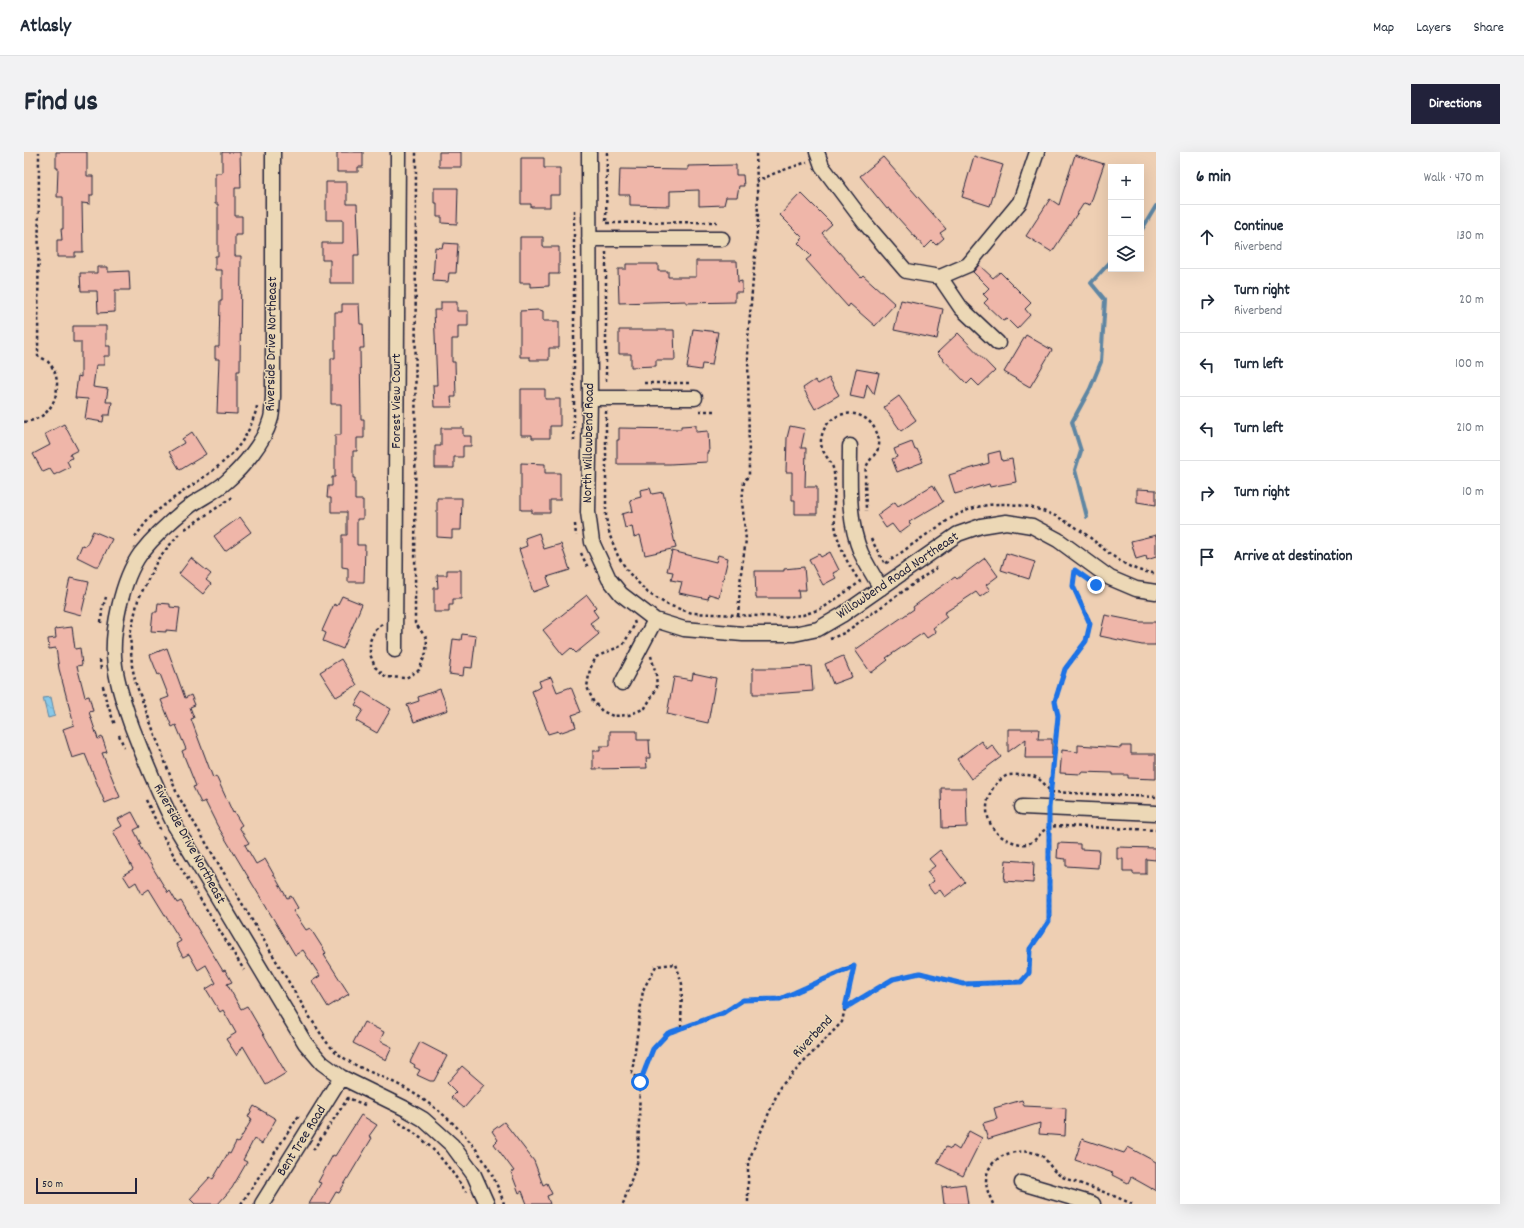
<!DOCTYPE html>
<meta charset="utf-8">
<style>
:root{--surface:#fff;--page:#f2f2f3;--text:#1f2937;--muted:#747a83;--line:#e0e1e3;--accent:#22223b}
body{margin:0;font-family:Dekko,sans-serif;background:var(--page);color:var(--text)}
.controls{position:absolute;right:12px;top:12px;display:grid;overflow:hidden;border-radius:0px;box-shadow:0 4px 16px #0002}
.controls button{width:36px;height:36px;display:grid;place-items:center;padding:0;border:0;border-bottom:1px solid var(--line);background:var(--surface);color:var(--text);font:20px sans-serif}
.scale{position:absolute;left:12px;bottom:10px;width:101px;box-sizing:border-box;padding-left:4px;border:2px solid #22223b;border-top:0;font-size:11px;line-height:14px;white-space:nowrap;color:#22223b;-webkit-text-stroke:3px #ecd8b6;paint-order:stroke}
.stop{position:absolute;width:12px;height:12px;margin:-9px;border:3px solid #1a73e8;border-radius:50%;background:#fff}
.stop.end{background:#1a73e8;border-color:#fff;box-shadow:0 1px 4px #0008}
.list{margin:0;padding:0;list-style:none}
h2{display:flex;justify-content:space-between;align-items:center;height:52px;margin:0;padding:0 16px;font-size:17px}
h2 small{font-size:13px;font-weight:400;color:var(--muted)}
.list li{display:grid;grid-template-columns:26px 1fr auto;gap:12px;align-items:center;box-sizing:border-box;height:64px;padding:0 16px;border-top:1px solid var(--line)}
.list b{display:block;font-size:15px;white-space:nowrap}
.list p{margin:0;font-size:13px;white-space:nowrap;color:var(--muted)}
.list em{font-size:13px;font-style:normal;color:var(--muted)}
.icon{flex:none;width:22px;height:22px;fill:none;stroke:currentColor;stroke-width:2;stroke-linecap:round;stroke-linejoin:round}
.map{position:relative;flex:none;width:1132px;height:1052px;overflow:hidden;border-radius:0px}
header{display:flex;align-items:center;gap:24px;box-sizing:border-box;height:56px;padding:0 20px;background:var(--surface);border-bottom:1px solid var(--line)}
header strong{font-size:19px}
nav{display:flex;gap:22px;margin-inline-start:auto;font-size:14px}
.intro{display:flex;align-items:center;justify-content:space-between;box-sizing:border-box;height:96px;padding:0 24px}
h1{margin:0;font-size:28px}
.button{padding:10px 18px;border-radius:0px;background:var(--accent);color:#fff;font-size:14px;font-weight:700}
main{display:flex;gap:24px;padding:0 24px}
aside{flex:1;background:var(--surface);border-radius:0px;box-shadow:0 4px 16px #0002}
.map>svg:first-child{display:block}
.water{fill:url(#water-waves);stroke:#5f86a3}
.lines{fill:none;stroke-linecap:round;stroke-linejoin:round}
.stream{stroke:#5f86a3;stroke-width:4}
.building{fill:#efb6a9;stroke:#22223b}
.minor-casing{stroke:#22223b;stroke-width:17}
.path{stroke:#22223b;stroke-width:2.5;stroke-dasharray:3 3;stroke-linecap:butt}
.minor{stroke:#ecd8b6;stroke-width:14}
.route{stroke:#1a73e8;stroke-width:5}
.labels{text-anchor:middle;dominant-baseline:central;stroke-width:3;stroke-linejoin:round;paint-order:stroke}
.street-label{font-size:14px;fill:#22223b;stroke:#ecd8b6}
</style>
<header>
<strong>Atlasly</strong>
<nav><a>Map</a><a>Layers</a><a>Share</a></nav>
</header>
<div class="intro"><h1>Find us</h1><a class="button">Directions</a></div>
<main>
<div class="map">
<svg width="1132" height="1052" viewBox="0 0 1132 1052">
<defs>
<pattern id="water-waves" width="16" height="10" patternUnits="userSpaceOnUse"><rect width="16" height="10" fill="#87c8e8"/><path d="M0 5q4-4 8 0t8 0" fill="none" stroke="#74acc8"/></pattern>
</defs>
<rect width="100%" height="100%" fill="#eecfb3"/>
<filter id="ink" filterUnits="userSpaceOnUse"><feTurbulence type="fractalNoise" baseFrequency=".025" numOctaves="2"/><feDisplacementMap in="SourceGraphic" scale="8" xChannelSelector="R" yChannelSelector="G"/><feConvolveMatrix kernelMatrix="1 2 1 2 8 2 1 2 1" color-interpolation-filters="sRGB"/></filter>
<g filter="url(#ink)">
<path class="water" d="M 27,545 L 31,564 L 24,566 L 19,546 Z"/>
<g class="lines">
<path class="stream" d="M 1117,79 L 1132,54
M 1063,365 L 1051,318 L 1057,299 L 1048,270 L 1066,237 L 1077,210 L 1081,148 L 1067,131 L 1087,109"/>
</g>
<path class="building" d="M 32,0 L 63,0 L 63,24 L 69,24 L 69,43 L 66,43 L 66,52 L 58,51 L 59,100 L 51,100 L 51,105 L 33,105 L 33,88 L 38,88 L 37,77 L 39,77 L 39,45 L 33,45 L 34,16 L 32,16 Z
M 198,0 L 216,0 L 217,36 L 211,36 L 211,64 L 218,64 L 218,83 L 211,83 L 211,104 L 217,104 L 216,219 L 213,219 L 213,262 L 193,261 L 195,207 L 191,207 L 191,195 L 195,195 L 196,149 L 198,149 L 198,118 L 191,118 L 191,104 L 194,104 L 194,52 L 191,52 L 191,21 L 198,21 Z
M 313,0 L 339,0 L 339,15 L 334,15 L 334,20 L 313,20 Z
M 415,0 L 437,0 L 437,15 L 415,15 Z
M 1051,3 L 1080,12 L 1066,53 L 1060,51 L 1028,100 L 1002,84 L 1026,47 L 1035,53 Z
M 950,4 L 979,13 L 966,54 L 938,45 Z
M 859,5 L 922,77 L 916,81 L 920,86 L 912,93 L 908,89 L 901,96 L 865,56 L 863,57 L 836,24 Z
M 497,6 L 520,6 L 520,16 L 536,16 L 536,43 L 526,43 L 526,55 L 507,55 L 507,52 L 497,52 Z
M 712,13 L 712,23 L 719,23 L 720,34 L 715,34 L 713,45 L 702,45 L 700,53 L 675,54 L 675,38 L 646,39 L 646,54 L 606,53 L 606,43 L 595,43 L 596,17 L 664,18 L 664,14 Z
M 302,30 L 323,30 L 323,52 L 333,52 L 335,103 L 330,103 L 330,131 L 306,131 L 306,108 L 298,108 L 298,91 L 319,91 L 319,68 L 302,68 Z
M 410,36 L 434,36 L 433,72 L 418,71 L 418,65 L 413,65 L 413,51 L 410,51 Z
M 777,41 L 808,72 L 798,81 L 837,125 L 839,123 L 871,152 L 851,174 L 826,152 L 824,155 L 782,108 L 787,104 L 774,91 L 779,86 L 756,63 Z
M 496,85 L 519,85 L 519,95 L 535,95 L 535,122 L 525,122 L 525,134 L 506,135 L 506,131 L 496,131 Z
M 419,91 L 434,92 L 432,121 L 425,121 L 424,130 L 409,129 L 411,95 L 418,96 Z
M 672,109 L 713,109 L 714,130 L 718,129 L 718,140 L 711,140 L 711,150 L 662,151 L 662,149 L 595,151 L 594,117 L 602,117 L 602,112 L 634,112 L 634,119 L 644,119 L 644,125 L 672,125 Z
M 955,113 L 969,126 L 976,120 L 1007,151 L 1001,157 L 1006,163 L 993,177 L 983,167 L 979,169 L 960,151 L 964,147 L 959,142 L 965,136 L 949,120 Z
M 73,115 L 84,115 L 84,120 L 105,119 L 106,138 L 91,138 L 91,160 L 74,161 L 73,139 L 57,139 L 56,121 L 73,121 Z
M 877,148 L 919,157 L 913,187 L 870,178 Z
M 417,150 L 433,150 L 433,159 L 444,159 L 444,174 L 434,174 L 434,187 L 428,187 L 428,210 L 431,210 L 432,245 L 427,245 L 428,255 L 410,255 L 409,233 L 413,233 L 410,158 L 417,158 Z
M 318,152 L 335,152 L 336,172 L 339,172 L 340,196 L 336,196 L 337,267 L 340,267 L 340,286 L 333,286 L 333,299 L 329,299 L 329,326 L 331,326 L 331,348 L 339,348 L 339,367 L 333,367 L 333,393 L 341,393 L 340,430 L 324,430 L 324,416 L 318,415 L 318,383 L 323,383 L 323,360 L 307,360 L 307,346 L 303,346 L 304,334 L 308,334 L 308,325 L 311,325 L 311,283 L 317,283 L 317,252 L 307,252 L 307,206 L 311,206 L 311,160 L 318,160 Z
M 515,158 L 519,159 L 519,169 L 535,169 L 535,196 L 525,196 L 525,208 L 506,208 L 506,205 L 496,205 L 496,159 Z
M 49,174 L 82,174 L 82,194 L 86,194 L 86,204 L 80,204 L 80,213 L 72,213 L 69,235 L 84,237 L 82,250 L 88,250 L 86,263 L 80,263 L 79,270 L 61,267 L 64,247 L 51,246 L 54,224 L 57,225 L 57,190 L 49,190 Z
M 669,177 L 694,180 L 688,213 L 678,212 L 677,218 L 663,216 Z
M 595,178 L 650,178 L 651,208 L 632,208 L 632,214 L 607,215 L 607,202 L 595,202 Z
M 934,181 L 971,219 L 955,234 L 948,227 L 943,232 L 913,201 Z
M 1002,183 L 1028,198 L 1006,235 L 980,220 Z
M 832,217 L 855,221 L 850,242 L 843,232 L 840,247 L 826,244 Z
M 805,226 L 815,243 L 791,257 L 779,236 L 791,228 L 794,232 Z
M 497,237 L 521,237 L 521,247 L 536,247 L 536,274 L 526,274 L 526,286 L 508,286 L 508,283 L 497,283 Z
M 875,244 L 892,268 L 877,279 L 860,255 Z
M 40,272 L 54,298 L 46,302 L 48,306 L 43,309 L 46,315 L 30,323 L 26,317 L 19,320 L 9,302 L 26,293 L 21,282 Z
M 672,273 L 672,280 L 684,279 L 685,300 L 683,300 L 683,310 L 646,312 L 593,312 L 593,288 L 595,288 L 595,276 L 657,277 L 657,274 Z
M 766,274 L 781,277 L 777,296 L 782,296 L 781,335 L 793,335 L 793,362 L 771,362 L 771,348 L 768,348 L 768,320 L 762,320 L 763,286 Z
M 417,276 L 439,276 L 439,284 L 447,284 L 447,294 L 439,294 L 439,305 L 430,305 L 430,316 L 411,316 L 411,294 L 417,294 Z
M 168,280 L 182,302 L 156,318 L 145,300 L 160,291 L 158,287 Z
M 888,290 L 891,298 L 893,297 L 899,310 L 873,320 L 868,307 L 873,305 L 870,297 Z
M 976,299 L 978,309 L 988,307 L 992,330 L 966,335 L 965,332 L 931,342 L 925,323 L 965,311 L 964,302 Z
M 497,311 L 521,312 L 521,321 L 536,321 L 536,348 L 526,348 L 526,361 L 508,361 L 508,358 L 497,358 Z
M 909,333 L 919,350 L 885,370 L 887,372 L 875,381 L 868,372 L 862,376 L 853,363 L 871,350 L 874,354 Z
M 626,336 L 628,342 L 639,340 L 652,396 L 621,403 L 616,383 L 610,385 L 608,374 L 601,376 L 598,362 L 609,359 L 606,348 L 617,345 L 616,338 Z
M 1113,337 L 1132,338 L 1132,353 L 1113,350 Z
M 413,346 L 438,346 L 437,378 L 428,378 L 428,386 L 413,385 Z
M 216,365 L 227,380 L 201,399 L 190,384 Z
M 69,379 L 88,387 L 75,414 L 71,414 L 53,405 L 58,393 L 62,394 Z
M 515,381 L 520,397 L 537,392 L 546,418 L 523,425 L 526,434 L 509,440 L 495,397 L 503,394 L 501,386 Z
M 1132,383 L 1132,405 L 1123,408 L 1122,404 L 1112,407 L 1107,389 Z
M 648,399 L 692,410 L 694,403 L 704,406 L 695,445 L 685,442 L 684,447 L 655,441 L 658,430 L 647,428 L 649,420 L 643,419 Z
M 806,400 L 815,418 L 809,421 L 812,426 L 799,433 L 785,407 L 795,402 L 797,405 Z
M 982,401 L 1011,410 L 1005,427 L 977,418 Z
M 167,406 L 187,422 L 182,428 L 187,432 L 179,442 L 155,422 Z
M 961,406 L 974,424 L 962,433 L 966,438 L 956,445 L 952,440 L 920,461 L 923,465 L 909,476 L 912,480 L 903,486 L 899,481 L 862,506 L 864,508 L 847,521 L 831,498 L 890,457 L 889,455 L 908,441 L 931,425 L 933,427 Z
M 780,415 L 782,438 L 774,438 L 775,446 L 732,446 L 731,419 L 760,419 L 760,417 Z
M 423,418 L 437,418 L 437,447 L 429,447 L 429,453 L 425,453 L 425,460 L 410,460 L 410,436 L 414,436 L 413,423 L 423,423 Z
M 46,426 L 65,430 L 57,463 L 39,458 Z
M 563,443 L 572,455 L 569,458 L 574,465 L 566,471 L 575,482 L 552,501 L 547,496 L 539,503 L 519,478 Z
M 318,444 L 338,452 L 319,497 L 299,489 L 302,481 L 298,479 L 310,452 L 313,454 Z
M 134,451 L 146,452 L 146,455 L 156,456 L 153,479 L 142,478 L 142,480 L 127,479 L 129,460 L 133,460 Z
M 1081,463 L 1116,470 L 1132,470 L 1132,493 L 1118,493 L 1076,484 Z
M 48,475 L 51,497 L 56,496 L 58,513 L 53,514 L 61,545 L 65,544 L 69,559 L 65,560 L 74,587 L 78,585 L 83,600 L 78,601 L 96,645 L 81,651 L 61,602 L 48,606 L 39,577 L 50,573 L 35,517 L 32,496 L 25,497 L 24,487 L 32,486 L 31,477 Z
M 438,482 L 452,484 L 448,516 L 440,515 L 439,524 L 425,522 L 429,487 L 437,488 Z
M 143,496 L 161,546 L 167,543 L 171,553 L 166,555 L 170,566 L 167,567 L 189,626 L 192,624 L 209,661 L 210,660 L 218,673 L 215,675 L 225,691 L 221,693 L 232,712 L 241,707 L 263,746 L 267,744 L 274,756 L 269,759 L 282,778 L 286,776 L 302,801 L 300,803 L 325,842 L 304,855 L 288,829 L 296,824 L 279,798 L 271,803 L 193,673 L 181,649 L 177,651 L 169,635 L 172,634 L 158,599 L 162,597 L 152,573 L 148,575 L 137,548 L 145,545 L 136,522 L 134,523 L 126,503 Z
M 819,504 L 828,525 L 809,532 L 801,512 Z
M 317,507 L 333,533 L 312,545 L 296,520 Z
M 787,514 L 789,539 L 748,542 L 729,542 L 729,516 L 759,516 Z
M 669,521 L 692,526 L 684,571 L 643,562 L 650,525 L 668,528 Z
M 527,525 L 533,540 L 547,535 L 557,560 L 548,563 L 552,575 L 535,581 L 534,579 L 524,582 L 508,539 L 517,535 L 515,529 Z
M 416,537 L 424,558 L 390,570 L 383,553 L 395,549 L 394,545 Z
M 339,540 L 367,557 L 353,581 L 332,569 L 339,558 L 331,553 Z
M 984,577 L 1015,577 L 1014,587 L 1028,587 L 1028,606 L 1001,606 L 1002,587 L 984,600 Z
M 586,579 L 613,579 L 613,588 L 625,588 L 626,606 L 622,606 L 623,616 L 569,617 L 569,599 L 576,599 L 576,594 L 586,594 Z
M 957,589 L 963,597 L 968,593 L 977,605 L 947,627 L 933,607 Z
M 1054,593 L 1097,596 L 1097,594 L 1107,594 L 1107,602 L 1132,602 L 1132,627 L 1104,626 L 1104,623 L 1089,623 L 1089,621 L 1057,620 L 1057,622 L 1036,621 L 1038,598 L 1054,600 Z
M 917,636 L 942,636 L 943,675 L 918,676 Z
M 108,660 L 116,675 L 110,678 L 117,692 L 115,693 L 144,741 L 146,739 L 153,751 L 157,749 L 199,819 L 201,818 L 208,830 L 203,832 L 217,857 L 223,854 L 262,921 L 242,933 L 219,894 L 213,904 L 202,887 L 212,881 L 199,858 L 196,860 L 182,837 L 192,831 L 182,813 L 174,818 L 165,802 L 159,805 L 152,792 L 157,789 L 125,737 L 118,742 L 112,730 L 106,734 L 99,723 L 109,717 L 89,679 L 98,674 L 94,667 Z
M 1034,691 L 1056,692 L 1056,697 L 1075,698 L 1074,716 L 1042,714 L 1042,707 L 1033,706 Z
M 1093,695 L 1132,696 L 1132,708 L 1122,707 L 1122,722 L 1109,722 L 1109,719 L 1099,719 L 1099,707 L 1093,707 Z
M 916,698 L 941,730 L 921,745 L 916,738 L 910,742 L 904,734 L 910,729 L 903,720 L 911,714 L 905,707 Z
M 982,708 L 1010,710 L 1009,731 L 980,729 Z
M 340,870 L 360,880 L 356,889 L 368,895 L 362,908 L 329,891 Z
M 396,890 L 423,904 L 410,929 L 406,929 L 393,923 L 396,918 L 390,915 L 391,913 L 386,910 Z
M 438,914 L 460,933 L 440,956 L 427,945 L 432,940 L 423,931 Z
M 998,948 L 1000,954 L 1042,956 L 1041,984 L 1015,982 L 1016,971 L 964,987 L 959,971 L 973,967 L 970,956 Z
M 230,954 L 252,967 L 238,992 L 230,987 L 219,1008 L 223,1010 L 208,1036 L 194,1052 L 171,1052 L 166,1047 L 186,1025 L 189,1027 L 204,1001 L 206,1002 L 212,990 L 214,991 L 228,967 L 224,965 Z
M 337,963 L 353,973 L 345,984 L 348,986 L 315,1041 L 312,1040 L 305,1052 L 285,1052 L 297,1031 L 294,1030 L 309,1003 L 311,1004 Z
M 480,970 L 510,1009 L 519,1033 L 523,1031 L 528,1042 L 523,1044 L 526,1052 L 503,1052 L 498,1039 L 495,1041 L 487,1020 L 490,1019 L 470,992 L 474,988 L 468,979 Z
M 945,979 L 958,986 L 939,1024 L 913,1011 L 922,995 L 927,997 L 929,994 L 935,998 Z
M 1058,987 L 1100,1001 L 1104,995 L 1132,1010 L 1132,1039 L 1107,1025 L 1104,1031 L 1088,1023 L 1089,1021 L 1051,1008 Z
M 941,1032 L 944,1052 L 920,1052 L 918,1035 Z"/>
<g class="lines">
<defs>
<path id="minor" d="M 249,0 L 249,245 C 248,253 249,262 246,269 C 240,290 219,315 202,330 C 192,339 179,345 167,353 C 149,367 131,383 117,401 C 98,427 86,482 91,514 C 94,535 101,555 108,575 C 121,609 135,642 151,674 L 281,891 L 298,911 L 317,925 L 380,956 L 399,967 L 428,993 L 450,1023 L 463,1052
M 565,0 L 566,246 L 564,360 L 568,390 L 585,427 L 597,442 L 631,468 L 660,477 L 719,482 L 770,482 L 794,477 L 818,463 L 934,382 L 957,374 L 982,370 L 1008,374 L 1034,388 L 1086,426 L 1112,437 L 1132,440
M 793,0 L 798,14 L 840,70 L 882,119 L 916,125 L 944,113 L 996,50 L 1013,0
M 565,87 L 698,87
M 916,125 L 937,156 L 974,191
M 566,246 L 671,246
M 826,294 C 826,329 823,368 837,401 C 843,413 850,425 857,436
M 371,498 L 374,0
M 598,531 L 631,468
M 998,655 L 1132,661
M 998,1031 L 1069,1052
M 238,1052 L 317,925"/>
</defs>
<use href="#minor" class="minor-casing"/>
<path class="path" d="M 583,0 L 582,71 L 693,70
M 732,30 L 751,21 L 783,10
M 550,58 L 550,291
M 582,100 L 582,231 L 583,231
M 620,231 L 666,231
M 582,259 L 582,366 L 586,384 L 594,404 L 605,421 L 624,441 L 644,453 L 668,461 L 757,465 L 779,463 L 799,456 L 836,430 C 821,408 812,390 810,363 C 809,349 812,335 810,321 C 809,308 796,302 797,288 C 801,255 844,252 854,284 C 859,301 846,303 842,316 C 840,323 842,350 842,359
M 675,259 L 693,259
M 0,270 C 4,269 9,269 12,267 C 33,259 40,227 25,211 C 23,208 17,206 14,204 L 15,0
M 551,372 L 552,384
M 161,377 L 209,345
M 155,382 L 134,407 L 114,448 L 106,482 L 108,514 L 112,532 L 153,642 L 285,864 C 292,874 298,885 306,894 C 322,912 348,920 369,930 C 420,955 463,997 480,1052
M 111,385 C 119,374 127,363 138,355 C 170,329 213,311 228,270 C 230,264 233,259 233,252
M 847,387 L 861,412 C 880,399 899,384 919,372 C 924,368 930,364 937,361 C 982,340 1033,358 1069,388 C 1087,403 1107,421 1132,421
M 557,401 L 564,416
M 714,464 L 717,421 L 722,388 L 718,350 L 720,330 L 725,323 L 724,187 L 734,67 L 732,0
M 610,469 L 611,472 L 599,493 L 572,505 L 566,517 L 563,535 L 569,549 L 578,559 L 589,564 L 605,563 L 621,556 L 633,536 L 632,522 L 627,504
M 77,471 L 78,458 L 82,445
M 358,472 L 351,478 L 346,489 L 346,502 L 351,515 L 362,525 L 382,526 L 395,518 L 402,501 L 403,487 L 391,471 L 392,0
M 806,487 L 820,481 L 915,414
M 76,508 L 77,519
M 79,534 L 82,548 L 91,573
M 95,583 L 100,595
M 1026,645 L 1034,564 L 1031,549 L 1041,517 L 1062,489 L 1066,471 L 1049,434 L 1051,418
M 1132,645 L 1027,640 C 1024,637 1021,632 1017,629 C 1012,624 1004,622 997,623 C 993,623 986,622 982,624 C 958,637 956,673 980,686 C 987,690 996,693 1003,692 C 1012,690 1015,681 1022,677 C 1026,673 1035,675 1040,674 L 1132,678
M 122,648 L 137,679
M 139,684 L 157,716 L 220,818
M 821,856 L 869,827 L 896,821 L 939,832 L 997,830 L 1005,821 L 1006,797 L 1025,769 L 1025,669
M 616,930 L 608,921 L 619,838 L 632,814 L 652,812 L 658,832 L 657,876
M 370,968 C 403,986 422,1010 442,1040
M 289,998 L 324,946 L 341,953
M 217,1052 L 276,962
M 599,1052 L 614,1008 L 616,930 L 629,897 L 644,881 L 699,861 L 719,848 L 756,847 L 830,814 L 818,870 L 756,935 L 724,1010 L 724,1052
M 969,1052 C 966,1045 962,1037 962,1029 C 963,1002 996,994 1016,1003 C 1023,1006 1027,1018 1034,1022 C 1042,1028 1053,1030 1063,1034 C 1078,1039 1093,1045 1108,1052"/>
<use href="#minor" class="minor"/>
</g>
</g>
<g class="lines" filter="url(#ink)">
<path class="route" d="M 616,930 L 629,897 L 644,881 L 699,861 L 719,848 L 756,847 L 830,814 L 821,856 L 869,827 L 896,821 L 939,832 L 997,830 L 1005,821 L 1006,797 L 1025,769 L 1025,656 L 1034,564 L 1031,549 L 1041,517 L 1062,489 L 1066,472 L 1049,434 L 1051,418 L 1072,433"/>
</g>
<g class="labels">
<g class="street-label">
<text transform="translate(248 192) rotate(-89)">Riverside Drive Northeast</text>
<text transform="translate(373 249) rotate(-90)">Forest View Court</text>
<text transform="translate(565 291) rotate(-89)">North Willowbend Road</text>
<text transform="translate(874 424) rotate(-34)">Willowbend Road Northeast</text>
<text transform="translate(165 692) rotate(61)">Riverside Drive Northeast</text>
<text transform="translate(789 885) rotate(-47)">Riverbend</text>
<text transform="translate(278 989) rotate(-58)">Bent Tree Road</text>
</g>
</g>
</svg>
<div class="controls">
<button>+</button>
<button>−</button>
<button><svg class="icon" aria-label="layers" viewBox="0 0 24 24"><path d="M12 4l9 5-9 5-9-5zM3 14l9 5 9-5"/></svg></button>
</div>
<div class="scale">50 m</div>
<div class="stop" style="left:616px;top:930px"></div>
<div class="stop end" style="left:1072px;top:433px"></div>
</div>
<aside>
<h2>6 min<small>Walk · 470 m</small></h2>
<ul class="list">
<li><svg class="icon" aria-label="ahead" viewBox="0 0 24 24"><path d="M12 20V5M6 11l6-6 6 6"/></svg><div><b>Continue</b><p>Riverbend</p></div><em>130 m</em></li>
<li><svg class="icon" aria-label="right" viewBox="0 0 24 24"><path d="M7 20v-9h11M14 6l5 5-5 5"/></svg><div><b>Turn right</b><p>Riverbend</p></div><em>20 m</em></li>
<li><svg class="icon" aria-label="left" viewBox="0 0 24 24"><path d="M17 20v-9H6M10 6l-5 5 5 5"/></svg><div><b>Turn left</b></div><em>100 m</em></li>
<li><svg class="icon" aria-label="left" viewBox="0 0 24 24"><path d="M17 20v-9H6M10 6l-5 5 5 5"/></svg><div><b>Turn left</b></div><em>210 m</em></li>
<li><svg class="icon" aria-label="right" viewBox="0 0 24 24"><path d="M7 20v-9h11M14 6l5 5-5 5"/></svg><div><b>Turn right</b></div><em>10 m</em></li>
<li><svg class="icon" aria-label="arrive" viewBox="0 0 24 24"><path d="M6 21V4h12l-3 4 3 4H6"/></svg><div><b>Arrive at destination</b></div></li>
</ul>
</aside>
</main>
